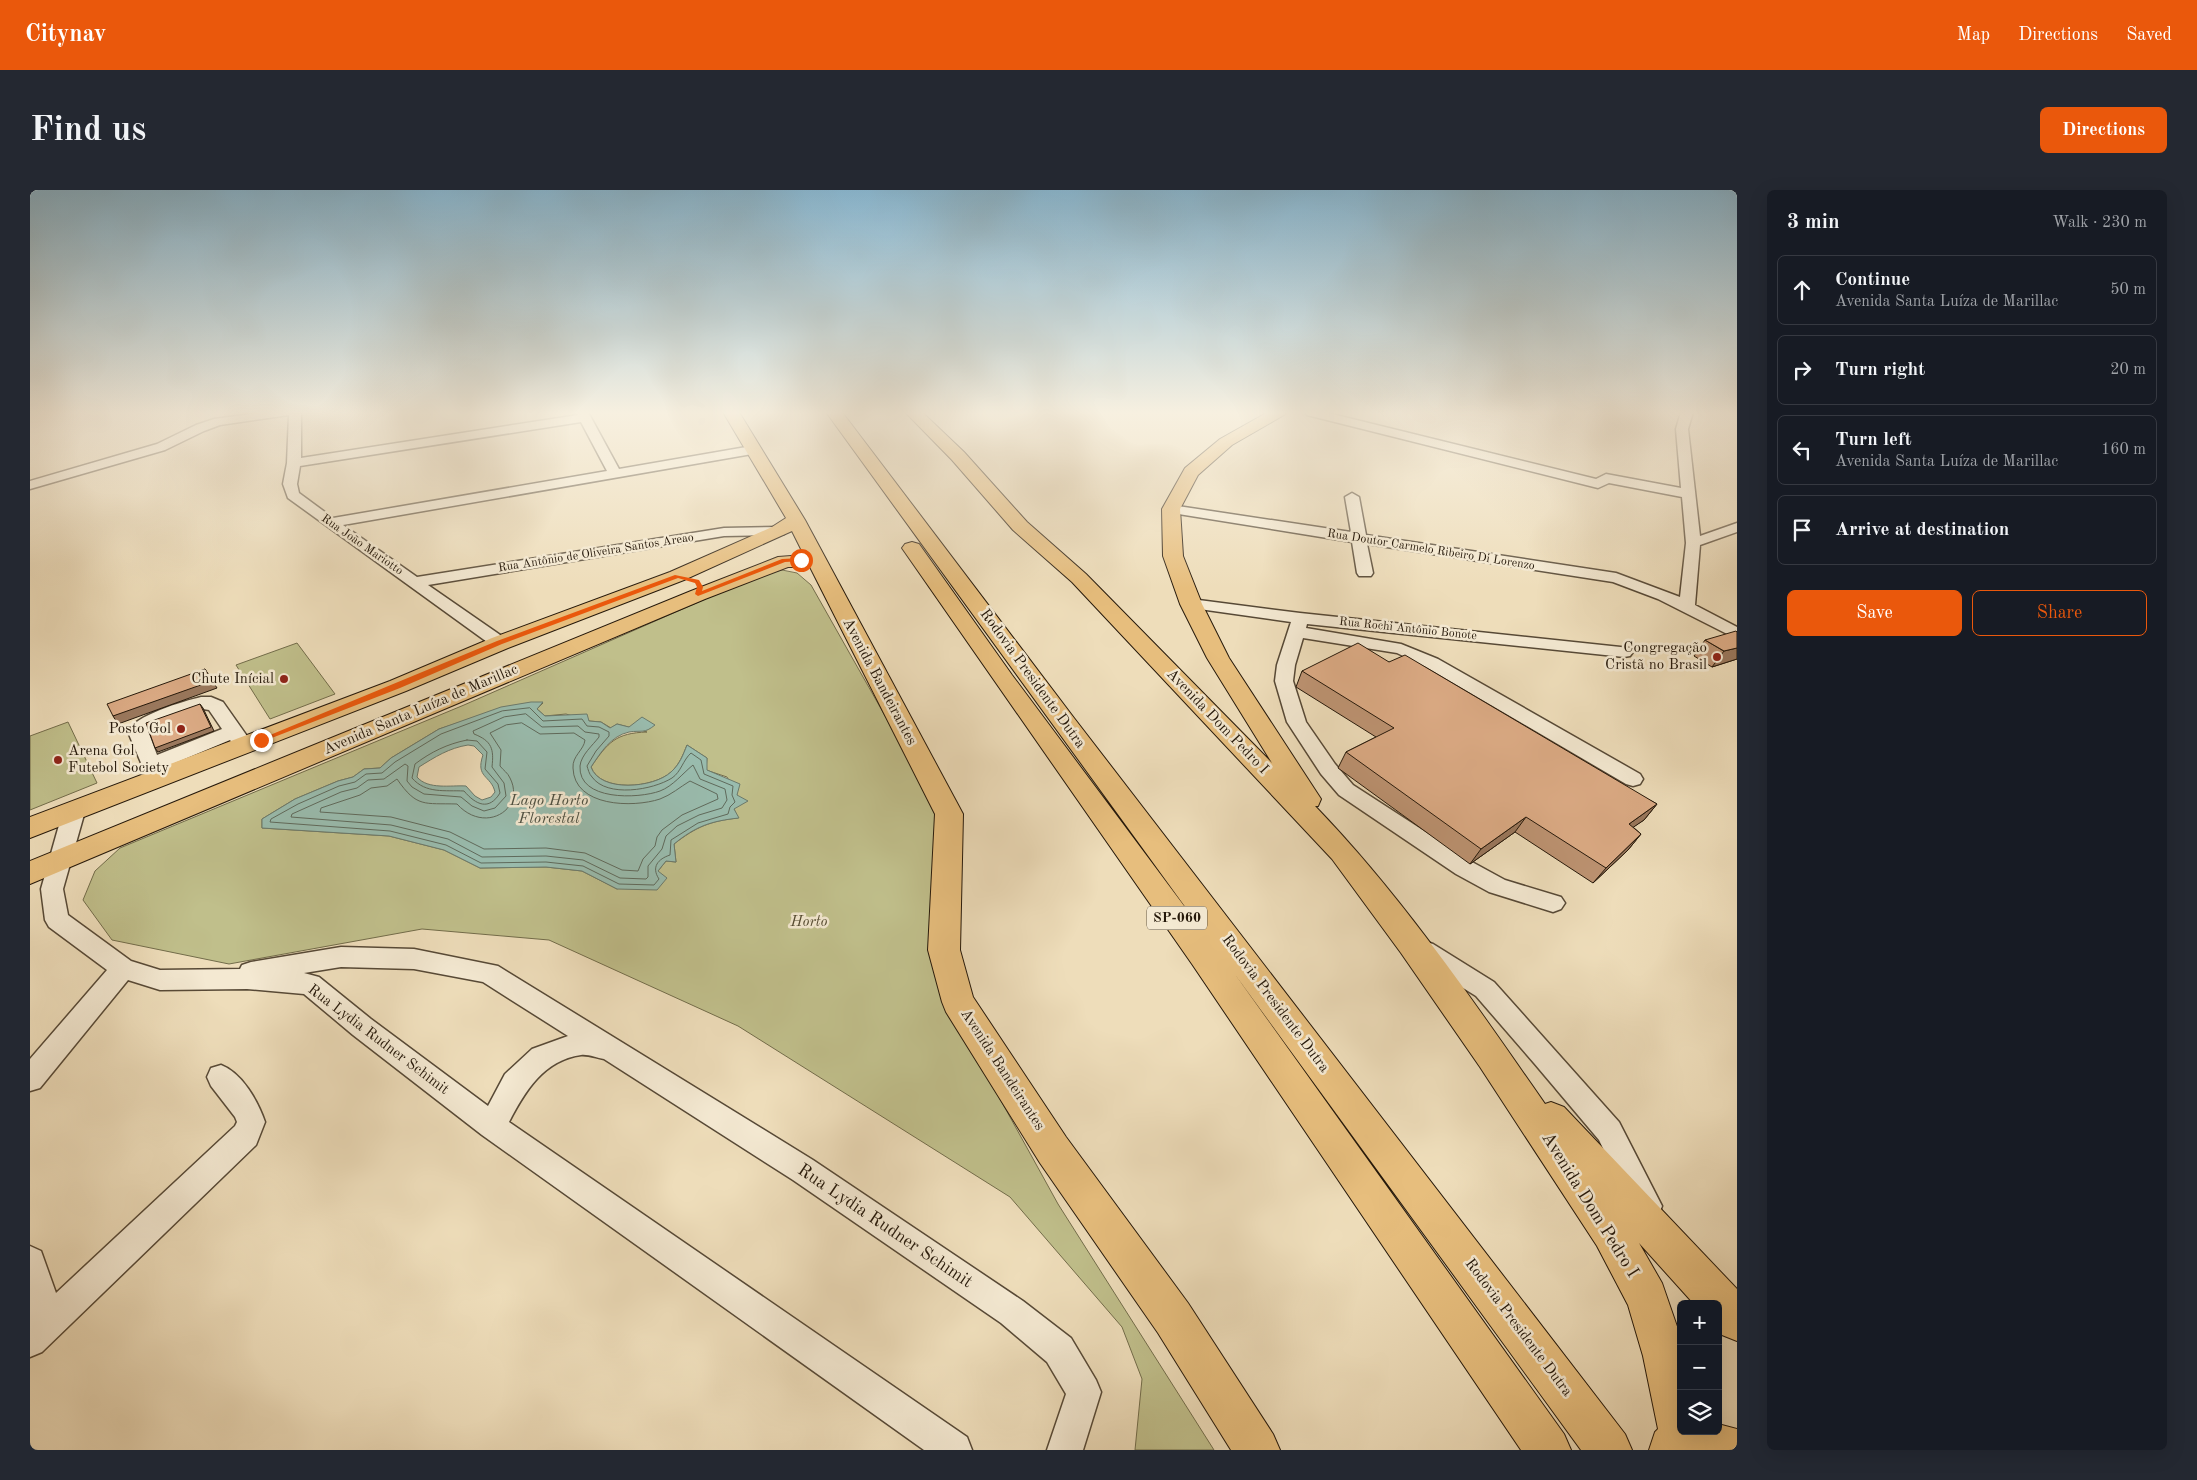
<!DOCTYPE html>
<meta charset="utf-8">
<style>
:root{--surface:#171b24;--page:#242831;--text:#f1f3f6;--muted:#9ea1a6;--line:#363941;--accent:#ea580c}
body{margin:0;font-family:"Old Standard TT",serif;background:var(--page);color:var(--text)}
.controls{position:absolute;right:15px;bottom:15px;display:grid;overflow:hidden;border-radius:8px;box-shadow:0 5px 20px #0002}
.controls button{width:45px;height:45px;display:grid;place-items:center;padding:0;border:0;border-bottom:1px solid var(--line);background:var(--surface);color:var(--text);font:25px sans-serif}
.stop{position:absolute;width:15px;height:15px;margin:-11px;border:4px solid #ea580c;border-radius:50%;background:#fff}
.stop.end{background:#ea580c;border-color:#fff;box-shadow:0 1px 5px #0008}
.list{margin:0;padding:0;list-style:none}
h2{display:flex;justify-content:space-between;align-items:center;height:65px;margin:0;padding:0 20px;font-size:21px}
h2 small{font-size:16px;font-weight:400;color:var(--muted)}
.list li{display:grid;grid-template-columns:32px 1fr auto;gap:15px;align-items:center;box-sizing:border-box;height:70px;margin:0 10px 10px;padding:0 10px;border:1px solid var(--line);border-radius:8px}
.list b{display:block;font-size:19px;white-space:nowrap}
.list p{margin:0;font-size:16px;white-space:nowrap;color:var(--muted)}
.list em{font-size:16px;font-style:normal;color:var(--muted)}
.actions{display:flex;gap:10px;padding:15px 20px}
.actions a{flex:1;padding:11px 0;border:1px solid var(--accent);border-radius:8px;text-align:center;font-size:18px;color:var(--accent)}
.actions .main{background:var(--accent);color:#fff}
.icon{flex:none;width:28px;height:28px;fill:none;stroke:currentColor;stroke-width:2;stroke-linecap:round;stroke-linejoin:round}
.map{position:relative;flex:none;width:1707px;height:1260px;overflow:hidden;border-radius:8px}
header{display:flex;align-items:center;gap:30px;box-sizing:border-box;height:70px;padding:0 25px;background:var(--accent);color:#fff}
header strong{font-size:24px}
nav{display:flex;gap:28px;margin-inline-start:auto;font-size:18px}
.intro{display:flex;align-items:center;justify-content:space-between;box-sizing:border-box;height:120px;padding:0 30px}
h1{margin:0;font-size:35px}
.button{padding:12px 22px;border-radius:8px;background:var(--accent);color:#fff;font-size:18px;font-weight:700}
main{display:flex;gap:30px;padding:0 30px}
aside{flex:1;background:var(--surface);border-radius:8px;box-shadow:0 5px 20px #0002}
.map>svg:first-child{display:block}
.green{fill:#c0bf8b;stroke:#726c4a;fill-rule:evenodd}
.water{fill:#99bcae;stroke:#6b7a6c;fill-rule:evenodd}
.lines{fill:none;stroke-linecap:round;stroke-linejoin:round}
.shore{stroke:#5f6a5c;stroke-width:1}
.minor-casing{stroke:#574936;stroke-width:3}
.major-casing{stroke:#25180a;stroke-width:2}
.highway-casing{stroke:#25180a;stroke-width:2}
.minor{fill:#f4e9d2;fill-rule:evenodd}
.major{fill:#e7be7d;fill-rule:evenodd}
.highway{fill:#e7be7d;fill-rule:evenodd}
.wall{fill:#bd9372;stroke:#25180a}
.shaded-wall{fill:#9a785d;stroke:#25180a}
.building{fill:#dcab85;stroke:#25180a}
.route{fill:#ea580c}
.poi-dot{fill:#8f2418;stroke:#f4e9d2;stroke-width:2}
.labels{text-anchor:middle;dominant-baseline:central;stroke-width:5;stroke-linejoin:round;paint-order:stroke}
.far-street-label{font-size:12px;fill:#25180a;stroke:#f4e9d2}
.shield{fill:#f4e9d2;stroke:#635746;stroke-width:1}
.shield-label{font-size:14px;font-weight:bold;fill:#25180a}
.poi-label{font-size:15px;fill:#25180a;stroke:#f4e9d2;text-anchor:end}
.street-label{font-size:15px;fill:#25180a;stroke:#f4e9d2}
.park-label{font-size:15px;font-style:italic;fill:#544a31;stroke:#f4e9d2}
.water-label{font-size:16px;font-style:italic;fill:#4e5143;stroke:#f4e9d2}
.near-street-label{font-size:18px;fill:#25180a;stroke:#f4e9d2}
</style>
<header>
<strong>Citynav</strong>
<nav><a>Map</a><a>Directions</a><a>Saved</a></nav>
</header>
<div class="intro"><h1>Find us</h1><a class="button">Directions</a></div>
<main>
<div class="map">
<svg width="1707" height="1260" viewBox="0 0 1707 1260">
<rect width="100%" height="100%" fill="#eeddba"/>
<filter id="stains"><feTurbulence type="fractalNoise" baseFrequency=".004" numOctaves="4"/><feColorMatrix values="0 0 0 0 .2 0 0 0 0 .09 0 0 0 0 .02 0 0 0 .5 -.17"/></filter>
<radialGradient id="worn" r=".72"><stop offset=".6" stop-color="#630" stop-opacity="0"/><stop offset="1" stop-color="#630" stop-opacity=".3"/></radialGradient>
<path class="green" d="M 752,380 L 767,383 L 781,395 L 910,623 L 922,822 L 1028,1014 L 1184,1260 L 1105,1260 L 1112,1189 L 1092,1137 L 980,1007 L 708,836 L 519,750 L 392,739 L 199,774 L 82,750 L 53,710 L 65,681 L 90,658 L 434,515 L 730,385 ZM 513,513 L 507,519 L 515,526 L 536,524 L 559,531 L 571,532 L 581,538 L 587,534 L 617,542 C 586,543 578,552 561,577 C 570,603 624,598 641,582 C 649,575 653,565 657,555 L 677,568 L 676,580 L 697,587 L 707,605 L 704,619 L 708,628 C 680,631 666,637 644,654 L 646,672 L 636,671 L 628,681 L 587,699 L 552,681 L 516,677 L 450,678 L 414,660 L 359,646 L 232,638 L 232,629 L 265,609 L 308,591 L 323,587 L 334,579 L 350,578 L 361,568 L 409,539 L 440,529 Z
M 267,453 L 305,504 L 240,529 L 206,475 Z
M 38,532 L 67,593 L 0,620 L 0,546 Z"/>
<path class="water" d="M 501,512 L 513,512 L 507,519 L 515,526 L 557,524 L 559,531 L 571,532 L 580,538 L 587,534 L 599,537 L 612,527 L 625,535 C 614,544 612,540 599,542 C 581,546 571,562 561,577 C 570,603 624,598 641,582 C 650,574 653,565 657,555 L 677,568 L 677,580 L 710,594 L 707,605 L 718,611 L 704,619 L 709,628 C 681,631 666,636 644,654 L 646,672 L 636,671 L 628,681 L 637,688 L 627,700 L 587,699 L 552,681 L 516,677 L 450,678 L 414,660 L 359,646 L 232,638 L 232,629 L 265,609 L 308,591 L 323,587 L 334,579 L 350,578 L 361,568 L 409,539 L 471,517 ZM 438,555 L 444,556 L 453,565 C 445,588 461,585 465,602 L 461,607 L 452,610 L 445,606 L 436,596 C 421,595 398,600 387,587 L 389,577 C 405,567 419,558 438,555 Z"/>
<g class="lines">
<path class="shore" d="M 500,518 L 513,531 L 552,529 L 557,536 L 569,537 L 579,542 L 579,546 L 566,561 L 557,576 C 558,579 559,584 562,587 C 577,608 623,600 642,588 C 651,582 653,570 661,563 L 671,570 L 674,584 L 703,596 L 702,605 L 705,612 L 700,617 L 698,624 L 668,633 L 641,650 L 640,665 C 628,669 621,677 629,689 L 624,695 L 589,694 L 553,676 L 516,672 L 451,673 L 416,655 L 360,641 L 240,632 L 241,629 L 268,614 L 309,596 L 325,592 L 336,584 L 352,583 L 365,572 L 411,544 L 472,521 Z
M 496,524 L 512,537 L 548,536 L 555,542 L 569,544 L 569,547 C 563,555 551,565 550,576 C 548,611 608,609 630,601 C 643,596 652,584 663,575 L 670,589 L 695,599 L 697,610 L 692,618 L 669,625 L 647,636 L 636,646 L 632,659 L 618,676 L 618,687 L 616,689 L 590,688 L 553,670 L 516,666 L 452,667 L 418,649 L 361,635 L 261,627 L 262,624 L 311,602 L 327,598 L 338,590 L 354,589 L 375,574 L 378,576 L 377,591 L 382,597 L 394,604 L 431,607 L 442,616 L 454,621 L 465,618 L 476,606 L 474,593 L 462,577 C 464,559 462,551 444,544 L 443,541 L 474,527 Z
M 492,533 L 510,544 L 544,543 L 555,550 C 554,560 542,566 543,578 C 544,617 603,618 630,609 C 641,605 650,597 660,591 L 687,604 L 688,609 L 652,625 L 632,640 L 627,647 L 625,656 L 613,669 L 608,681 L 592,680 L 555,663 L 516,658 L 454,659 L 420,642 L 361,627 L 290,622 L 291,618 L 330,605 L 341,598 L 357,596 L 367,589 C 387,618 394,613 427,614 C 455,645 496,619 480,588 C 478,583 473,580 470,576 L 471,560 L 460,543 L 476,535 Z
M 437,550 L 447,551 L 457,562 L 455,579 L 468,594 L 470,603 C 459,621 446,615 434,601 C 415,600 396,604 382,588 L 385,574 C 401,562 417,554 437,550 Z"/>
<defs>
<path id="minor" d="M 235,222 L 271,222 L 271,268 L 548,225 L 546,222 L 558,222 L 589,279 L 722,256 L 728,260 L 722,264 L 313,335 L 387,387 L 694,338 L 749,337 L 754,338 L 756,341 L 754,344 L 749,345 L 694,346 L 398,395 L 476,449 L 479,453 L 476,457 L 464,457 L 258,308 L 253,294 L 257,273 L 259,225 L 190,235 L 174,241 L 135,260 L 0,299 L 0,291 L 127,254 L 166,235 L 184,229 ZM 551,232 L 577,281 L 303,328 L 269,303 L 267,294 L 270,276 Z
M 1275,222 L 1294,222 L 1566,289 L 1576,284 L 1651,298 L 1646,239 L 1651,222 L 1663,222 L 1658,239 L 1670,346 L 1707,333 L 1707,342 L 1670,355 L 1665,415 L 1707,437 L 1707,449 L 1628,409 L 1583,392 L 1337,354 L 1343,383 L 1341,386 L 1329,386 L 1327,383 L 1322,352 L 1136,322 L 1134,319 L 1136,316 L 1141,315 L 1321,342 L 1315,307 L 1322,303 L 1329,307 L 1336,345 L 1586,383 L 1650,407 L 1656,353 L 1652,307 L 1579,293 L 1568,298 L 1277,225 Z
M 1161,409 L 1270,423 L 1600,458 L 1603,462 L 1600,466 L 1594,467 L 1277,434 L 1276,438 L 1371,454 L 1408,469 L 1610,584 L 1613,589 L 1610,594 L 1603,596 L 1596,594 L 1396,477 L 1367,463 L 1273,448 L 1265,475 L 1263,491 L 1276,532 L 1305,574 L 1323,595 L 1442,672 L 1475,690 L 1531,707 L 1535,713 L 1531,719 L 1523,722 L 1459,702 L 1426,684 L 1309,605 L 1291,584 L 1257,532 L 1245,491 L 1247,475 L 1261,432 L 1155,417 L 1153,414 L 1155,411 Z
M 171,507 L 181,507 L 193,512 L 224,556 L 221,560 L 214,562 L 207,560 L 200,550 L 133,578 L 137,589 L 134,594 L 127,596 L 120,594 L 98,542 C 103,526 154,511 171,507 ZM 173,519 L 179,520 L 192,539 L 127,565 L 118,541 Z
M 44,614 L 51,616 L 55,621 L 33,699 L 38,725 L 101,771 L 130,780 L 210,779 L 212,775 L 221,772 L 311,757 L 384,759 L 468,776 L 783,970 L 993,1111 L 1041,1148 L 1066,1190 L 1071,1202 L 1053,1260 L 1017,1260 L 1036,1204 L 1017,1172 L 971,1133 L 763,990 L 574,869 C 567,868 558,864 551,865 C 514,870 495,901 479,932 L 937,1247 L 942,1260 L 894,1260 L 452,945 L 323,845 L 274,804 L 217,799 L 130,800 L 98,790 L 10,898 L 0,901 L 0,869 L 77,780 L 19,737 L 15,730 L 11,699 L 33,621 L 37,616 ZM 311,777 L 384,779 L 453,792 L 538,846 L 502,859 L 475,884 L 458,916 L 341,829 L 289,787 L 274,783 Z
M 1394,751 L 1403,754 L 1464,792 L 1589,932 L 1632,1016 L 1628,1027 L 1617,1031 L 1606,1027 L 1569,950 L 1504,873 L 1446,806 L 1385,768 L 1382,761 L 1385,754 Z
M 191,875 C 212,883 228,911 235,932 L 226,955 L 12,1162 L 0,1167 L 0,1056 L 11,1061 L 26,1103 L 205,936 L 207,932 L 205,927 L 181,896 L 177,887 L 181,878 Z"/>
<path id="major" d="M 693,222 L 709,222 L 775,330 L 933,624 L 930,760 L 943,807 L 1036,947 L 1158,1113 L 1243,1244 L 1250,1260 L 1201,1260 L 1128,1143 L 1010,973 L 916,822 L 912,812 L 898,760 L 905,624 L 780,377 L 758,377 L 675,409 L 0,694 L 0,671 L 661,401 L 748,367 L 774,365 L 762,341 L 654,390 L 478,458 L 376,501 L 0,648 L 0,627 L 360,491 L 462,448 L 640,382 L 742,337 L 756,328 Z
M 875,222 L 892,222 L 934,262 L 997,332 L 1056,384 L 1242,573 L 1177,468 L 1150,414 L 1133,366 L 1132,319 L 1155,278 L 1190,249 L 1238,222 L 1257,222 L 1254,225 L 1202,255 L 1168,285 L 1150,319 L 1153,366 L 1172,414 L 1199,468 L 1291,609 L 1288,616 L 1285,616 C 1372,706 1444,812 1515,914 L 1521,912 L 1534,917 L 1707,1099 L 1707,1151 L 1692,1145 L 1688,1141 L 1688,1114 L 1664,1114 L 1609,1053 L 1632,1093 L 1651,1148 L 1651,1241 L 1688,1241 L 1688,1234 L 1707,1239 L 1707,1260 L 1619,1260 L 1625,1242 L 1628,1239 L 1613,1166 L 1598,1115 L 1567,1056 L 1450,877 L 1371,763 L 1302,669 L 1042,392 L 983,340 L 922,270 Z"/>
<path id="highway" d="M 796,222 L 812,222 L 1044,528 L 1595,1244 L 1602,1260 L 1551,1260 L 1204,783 L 1534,1244 L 1541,1260 L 1491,1260 L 1162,774 L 872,358 L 875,354 L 882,352 L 889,354 L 982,485 L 1172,740 Z"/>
</defs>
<use href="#minor" class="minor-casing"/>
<use href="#major" class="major-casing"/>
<use href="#highway" class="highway-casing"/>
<use href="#minor" class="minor"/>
<use href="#major" class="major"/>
<use href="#highway" class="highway"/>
</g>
<path class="wall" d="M 1675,450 L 1707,469 L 1682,477 L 1664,466 Z
M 1359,472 L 1627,614 L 1614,630 L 1603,637 L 1611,644 L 1598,660 L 1563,693 L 1485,642 L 1440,674 L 1308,578 L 1316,562 L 1346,547 L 1266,497 L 1272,481 Z"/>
<path class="shaded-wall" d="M 1707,458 L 1707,469 L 1682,477 L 1694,461 Z
M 175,479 L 187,498 L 88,534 L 83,526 Z
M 170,514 L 173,518 L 184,541 L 128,562 L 125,558 Z
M 1627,614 L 1614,630 L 1586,649 L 1599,634 Z
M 1496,627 L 1485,642 L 1440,674 L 1451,659 Z
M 1611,644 L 1598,660 L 1563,693 L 1576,678 Z"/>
<path class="building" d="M 1706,441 L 1707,442 L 1707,458 L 1694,461 L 1675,450 Z
M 1328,453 L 1359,472 L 1375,465 L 1627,614 L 1599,634 L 1611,644 L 1576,678 L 1496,627 L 1451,659 L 1316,562 L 1364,538 L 1272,481 Z
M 175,479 L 182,491 L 83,526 L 77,514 Z
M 170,514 L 181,537 L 125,558 L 116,533 Z"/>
<linearGradient id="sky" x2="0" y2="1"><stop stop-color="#88b7d1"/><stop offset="0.56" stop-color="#f7f0e0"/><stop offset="1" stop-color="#f7f0e0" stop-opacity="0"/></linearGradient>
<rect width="1707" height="398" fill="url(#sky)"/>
<path class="route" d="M 771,368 L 773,371 L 755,372 L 668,406 L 665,404 L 667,397 L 665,393 L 648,388 L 472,454 L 370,498 L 234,551 L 228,550 L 467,451 L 645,385 L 669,390 L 673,397 L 672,401 L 752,369 Z"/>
<g class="poi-dot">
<circle cx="1687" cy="467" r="5"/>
<circle cx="254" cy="489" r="5"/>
<circle cx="151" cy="539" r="5"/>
<circle cx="28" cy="570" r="5"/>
</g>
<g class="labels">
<g class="far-street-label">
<text transform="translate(332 355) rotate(35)">Rua João Mariotto</text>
<text transform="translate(1401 360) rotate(9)">Rua Doutor Carmelo Ribeiro Di Lorenzo</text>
<text transform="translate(566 363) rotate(-9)">Rua Antônio de Oliveira Santos Areao</text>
<text transform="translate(1378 439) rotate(6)">Rua Rochi Antônio Bonote</text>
</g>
<rect class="shield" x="1117" y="716.5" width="60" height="23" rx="4"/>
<g class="shield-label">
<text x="1147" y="728">SP-060</text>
</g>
<g class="poi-label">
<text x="1677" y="458">Congregação<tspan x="1677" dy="17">Cristã no Brasil</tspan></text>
<text x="244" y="489">Chute Inícial</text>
<text x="141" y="539">Posto Gol</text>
<text x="38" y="561" text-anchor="start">Arena Gol<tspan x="38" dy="17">Futebol Society</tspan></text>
</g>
<g class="street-label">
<text transform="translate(1002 489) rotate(54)">Rodovia Presidente Dutra</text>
<text transform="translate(849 492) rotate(62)">Avenida Bandeirantes</text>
<text transform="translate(391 520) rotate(-23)">Avenida Santa Luíza de Marillac</text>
<text transform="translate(1187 532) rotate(46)">Avenida Dom Pedro I</text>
<text transform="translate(1245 814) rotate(53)">Rodovia Presidente Dutra</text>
<text transform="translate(348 850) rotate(37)">Rua Lydia Rudner Schimit</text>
<text transform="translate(972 880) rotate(57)">Avenida Bandeirantes</text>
<text transform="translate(1488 1138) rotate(53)">Rodovia Presidente Dutra</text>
</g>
<g class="park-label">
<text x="779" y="732">Horto</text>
</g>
<g class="water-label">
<text x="519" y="611">Lago Horto<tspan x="519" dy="18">Florestal</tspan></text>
</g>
<g class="near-street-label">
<text transform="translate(1560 1015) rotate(58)">Avenida Dom Pedro I</text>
<text transform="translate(855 1036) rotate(34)">Rua Lydia Rudner Schimit</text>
</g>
</g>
<rect width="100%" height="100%" filter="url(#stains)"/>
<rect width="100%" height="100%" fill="url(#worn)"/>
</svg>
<div class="controls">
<button>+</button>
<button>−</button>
<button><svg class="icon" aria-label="layers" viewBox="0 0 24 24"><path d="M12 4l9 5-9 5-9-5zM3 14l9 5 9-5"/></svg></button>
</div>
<div class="stop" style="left:771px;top:370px"></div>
<div class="stop end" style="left:231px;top:550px"></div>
</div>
<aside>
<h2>3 min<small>Walk · 230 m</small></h2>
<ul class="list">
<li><svg class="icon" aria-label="ahead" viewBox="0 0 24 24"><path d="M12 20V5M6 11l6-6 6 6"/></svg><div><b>Continue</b><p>Avenida Santa Luíza de Marillac</p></div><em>50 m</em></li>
<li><svg class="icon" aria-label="right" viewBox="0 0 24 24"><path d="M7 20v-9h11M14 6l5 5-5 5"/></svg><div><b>Turn right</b></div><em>20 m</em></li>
<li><svg class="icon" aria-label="left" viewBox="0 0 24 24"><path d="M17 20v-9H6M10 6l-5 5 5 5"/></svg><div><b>Turn left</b><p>Avenida Santa Luíza de Marillac</p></div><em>160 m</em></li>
<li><svg class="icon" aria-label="arrive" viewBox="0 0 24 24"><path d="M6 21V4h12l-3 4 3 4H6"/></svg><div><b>Arrive at destination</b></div></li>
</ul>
<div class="actions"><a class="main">Save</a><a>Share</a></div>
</aside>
</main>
